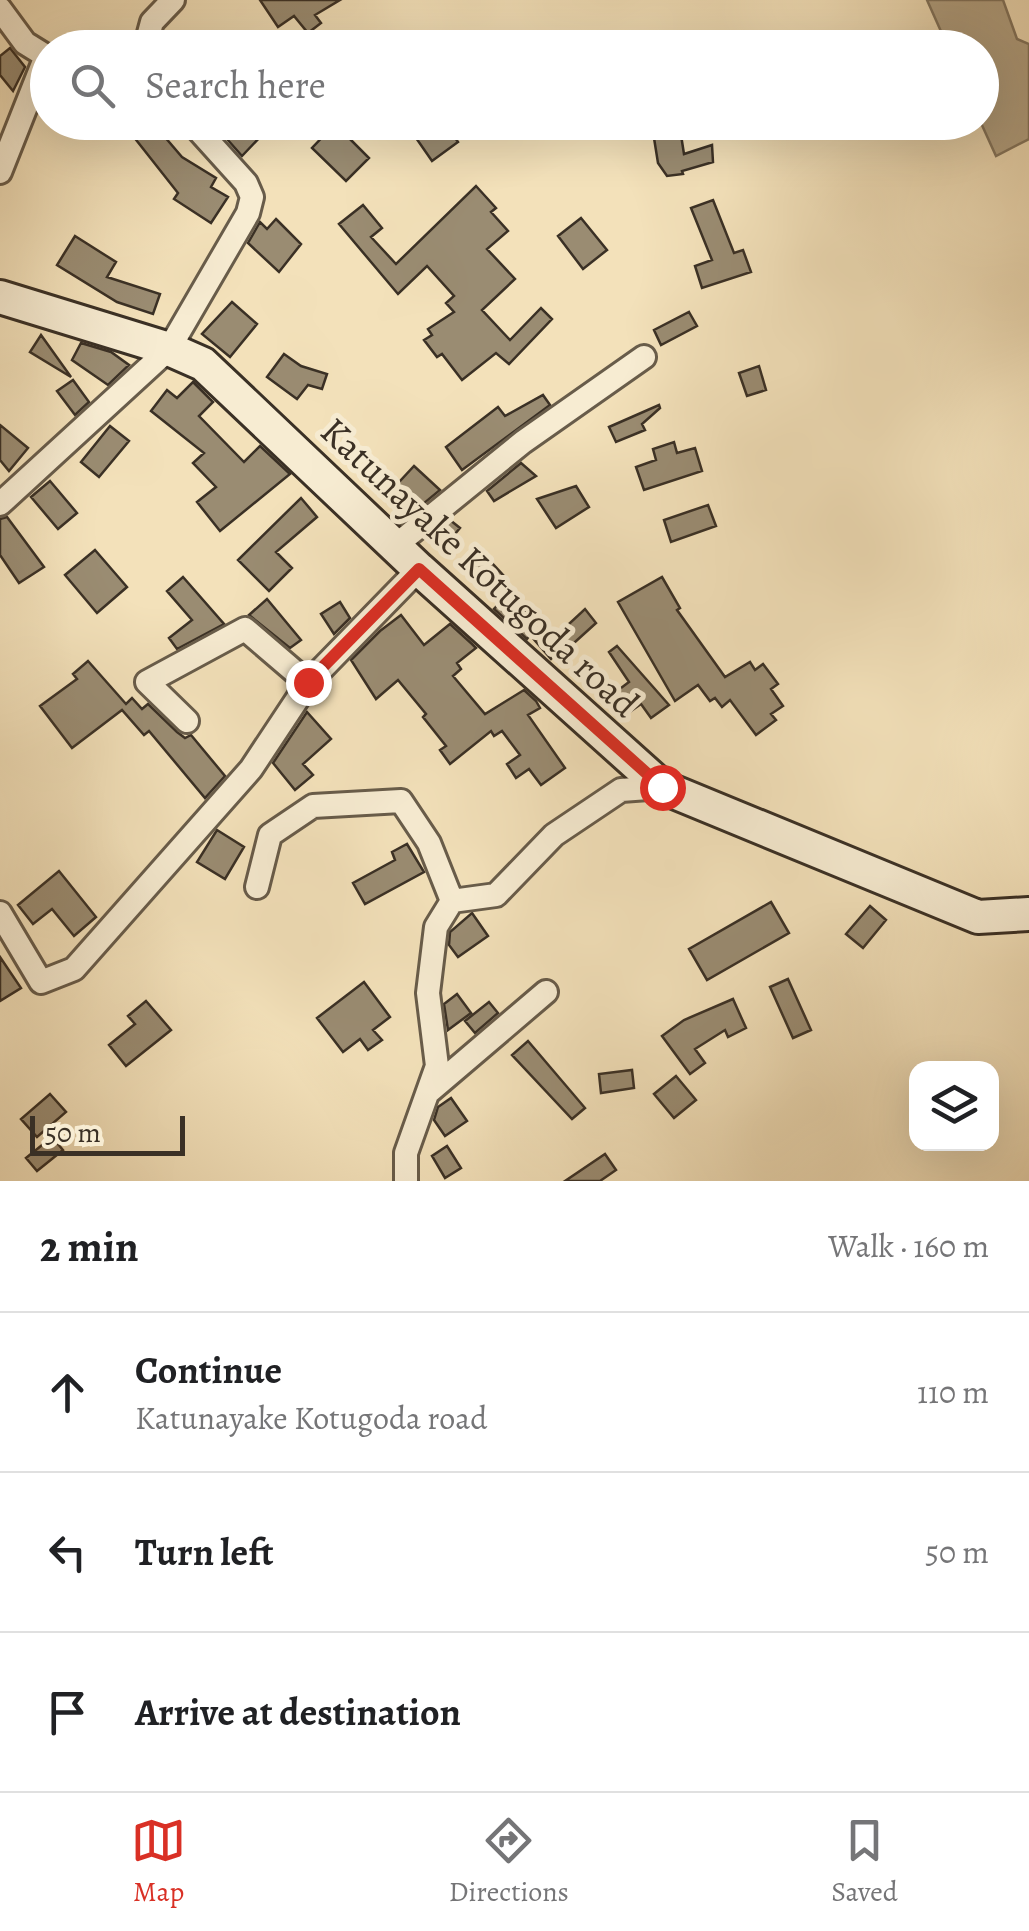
<!DOCTYPE html>
<meta charset="utf-8">
<style>
:root{--surface:#fff;--page:#f6f6f6;--text:#202124;--muted:#757577;--line:#e0e0e0;--accent:#d93025}
body{margin:0;font-family:Alegreya,serif;background:var(--page);color:var(--text)}
.controls{position:absolute;right:30px;bottom:30px;display:grid;overflow:hidden;border-radius:20px;box-shadow:0 10px 40px #0002}
.controls button{width:90px;height:90px;display:grid;place-items:center;padding:0;border:0;border-bottom:2px solid var(--line);background:var(--surface);color:var(--text);font:50px sans-serif}
.scale{position:absolute;left:30px;bottom:25px;width:155px;box-sizing:border-box;padding-left:10px;border:5px solid #3a3025;border-top:0;font-size:28px;line-height:35px;white-space:nowrap;color:#3a3025;-webkit-text-stroke:8px #f7ecd2;paint-order:stroke}
.stop{position:absolute;width:30px;height:30px;margin:-22px;border:8px solid #d93025;border-radius:50%;background:#fff}
.stop.end{background:#d93025;border-color:#fff;box-shadow:0 2px 10px #0008}
.list{margin:0;padding:0;list-style:none}
h2{display:flex;justify-content:space-between;align-items:center;height:130px;margin:0;padding:0 40px;font-size:42px}
h2 small{font-size:32px;font-weight:400;color:var(--muted)}
.list li{display:grid;grid-template-columns:65px 1fr auto;gap:30px;align-items:center;box-sizing:border-box;height:160px;padding:0 40px;border-top:2px solid var(--line)}
.list b{display:block;font-size:38px;white-space:nowrap}
.list p{margin:0;font-size:32px;white-space:nowrap;color:var(--muted)}
.list em{font-size:32px;font-style:normal;color:var(--muted)}
.icon{flex:none;width:55px;height:55px;fill:none;stroke:currentColor;stroke-width:2;stroke-linecap:round;stroke-linejoin:round}
.map{position:relative;flex:none;width:1029px;height:1181px;overflow:hidden}
.search{position:absolute;background:var(--surface);box-shadow:0 10px 40px #0002;left:30px;right:30px;top:30px;height:110px;display:flex;align-items:center;gap:25px;box-sizing:border-box;padding:0 35px;border-radius:55px;color:var(--muted);font-size:38px}
.sheet{height:610px;background:var(--surface)}
nav{display:flex;justify-content:space-around;align-items:center;box-sizing:border-box;height:140px;border-top:2px solid var(--line);background:var(--surface);font-size:28px;color:var(--muted)}
nav a{display:grid;justify-items:center;gap:5px}
nav .on{color:var(--accent)}
.map>svg:first-child{display:block}
.water{fill:#b4a587;stroke:#837660;stroke-width:2.5}
.building{fill:#9a8c72;stroke:#3a3025;stroke-width:2.5}
.lines{fill:none;stroke-linecap:round;stroke-linejoin:round}
.minor-casing{stroke:#685c4a;stroke-width:28}
.secondary-casing{stroke:#3a3025;stroke-width:38}
.minor{stroke:#f7ecd2;stroke-width:22}
.secondary{stroke:#f7ecd2;stroke-width:32}
.route{stroke:#d93025;stroke-width:12}
.labels{text-anchor:middle;dominant-baseline:central;stroke-width:10;stroke-linejoin:round;paint-order:stroke}
.street-label{font-size:38px;fill:#3a3025;stroke:#f7ecd2}
</style>
<div class="map">
<svg width="1029" height="1181" viewBox="0 0 1029 1181">
<rect width="100%" height="100%" fill="#f3e1ba"/>
<filter id="stains"><feTurbulence type="fractalNoise" baseFrequency=".002" numOctaves="4"/><feColorMatrix values="0 0 0 0 .2 0 0 0 0 .09 0 0 0 0 .02 0 0 0 .5 -.17"/></filter>
<radialGradient id="worn" r=".72"><stop offset=".6" stop-color="#630" stop-opacity="0"/><stop offset="1" stop-color="#630" stop-opacity=".3"/></radialGradient>
<path class="water" d="M 927,0 L 1003,0 L 1017,39 L 1029,44 L 1029,139 L 996,156 L 981,123 L 982,48 L 948,47 Z"/>
<path class="building" d="M 260,0 L 340,0 L 315,15 L 321,23 L 308,33 L 294,16 L 278,27 Z
M 10,48 L 25,67 L 13,91 L 0,75 L 0,56 Z
M 122,122 L 152,122 L 182,157 L 216,178 L 211,187 L 228,197 L 211,223 L 174,199 L 178,193 Z
M 212,122 L 249,122 L 262,135 L 242,156 Z
M 405,122 L 444,122 L 458,142 L 432,161 Z
M 335,124 L 369,158 L 346,181 L 312,148 Z
M 681,135 L 684,154 L 712,145 L 713,162 L 682,171 L 683,174 L 667,176 L 658,163 L 654,138 Z
M 476,186 L 496,208 L 491,212 L 508,231 L 487,249 L 515,279 L 482,310 L 510,340 L 541,308 L 552,319 L 509,364 L 496,353 L 462,380 L 442,354 L 437,357 L 424,340 L 432,335 L 428,329 L 454,312 L 446,303 L 454,296 L 427,266 L 398,294 L 339,224 L 363,205 L 382,228 L 371,237 L 396,264 Z
M 713,200 L 734,253 L 743,250 L 751,272 L 702,288 L 695,266 L 712,260 L 691,208 Z
M 581,218 L 607,250 L 583,269 L 558,236 Z
M 276,219 L 301,244 L 279,272 L 248,243 L 260,222 L 267,229 Z
M 75,236 L 116,262 L 107,277 L 160,294 L 153,314 L 117,302 L 57,265 Z
M 232,302 L 257,324 L 230,357 L 202,334 Z
M 689,312 L 697,326 L 661,345 L 654,330 Z
M 41,335 L 71,377 L 30,352 Z
M 81,343 L 111,352 L 129,365 L 108,385 L 72,360 Z
M 284,354 L 301,366 L 327,374 L 322,389 L 308,385 L 297,399 L 267,377 Z
M 759,366 L 766,390 L 747,396 L 739,373 Z
M 73,380 L 89,402 L 75,415 L 57,391 Z
M 193,382 L 213,402 L 199,416 L 244,462 L 260,446 L 290,474 L 220,531 L 197,502 L 216,487 L 193,463 L 204,453 L 151,411 L 167,390 L 177,398 Z
M 543,395 L 550,405 L 462,470 L 446,447 L 498,407 L 505,416 Z
M 659,405 L 660,408 L 642,424 L 645,430 L 616,442 L 609,427 Z
M 0,425 L 28,448 L 9,471 L 0,460 Z
M 110,426 L 129,441 L 99,477 L 81,462 Z
M 674,442 L 677,453 L 695,448 L 702,471 L 644,490 L 636,467 L 656,460 L 653,449 Z
M 521,463 L 536,476 L 494,501 L 487,491 Z
M 414,466 L 440,490 L 411,514 L 389,493 Z
M 50,481 L 77,513 L 58,529 L 31,497 Z
M 576,486 L 589,507 L 556,528 L 537,499 Z
M 301,498 L 317,517 L 276,552 L 292,568 L 269,591 L 238,560 Z
M 708,505 L 716,526 L 671,542 L 664,520 Z
M 7,517 L 44,567 L 19,583 L 0,555 L 0,519 Z
M 450,520 L 460,528 L 445,546 L 433,534 Z
M 95,550 L 127,587 L 97,613 L 65,575 Z
M 480,550 L 503,575 L 489,587 L 466,562 Z
M 183,577 L 224,624 L 177,649 L 169,638 L 192,620 L 167,591 Z
M 662,577 L 680,608 L 677,610 L 725,677 L 750,662 L 755,670 L 763,664 L 778,684 L 771,689 L 783,706 L 771,714 L 776,720 L 756,735 L 730,700 L 722,707 L 715,698 L 710,701 L 698,685 L 675,701 L 618,602 Z
M 507,595 L 556,636 L 585,609 L 596,623 L 564,652 L 561,649 L 551,659 L 530,635 L 527,639 L 494,609 Z
M 267,599 L 301,640 L 290,648 L 249,615 Z
M 340,602 L 350,618 L 334,634 L 321,614 Z
M 401,615 L 424,645 L 450,624 L 472,644 L 476,648 L 457,663 L 461,669 L 453,676 L 485,714 L 524,690 L 536,701 L 540,708 L 528,715 L 565,768 L 541,785 L 529,769 L 516,778 L 507,764 L 520,755 L 502,731 L 494,736 L 491,731 L 450,764 L 440,750 L 446,746 L 423,717 L 426,714 L 398,680 L 376,699 L 351,660 L 380,631 Z
M 617,646 L 669,705 L 651,718 L 641,704 L 631,711 L 617,691 L 629,682 L 609,652 Z
M 88,661 L 126,704 L 132,698 L 142,709 L 148,704 L 177,732 L 185,738 L 191,735 L 225,776 L 205,798 L 149,731 L 144,735 L 122,710 L 72,748 L 40,706 L 77,679 L 73,674 Z
M 307,712 L 331,739 L 303,764 L 313,775 L 295,790 L 273,763 Z
M 217,830 L 244,847 L 225,879 L 197,862 Z
M 407,844 L 424,872 L 365,904 L 353,883 L 395,860 L 392,852 Z
M 59,871 L 96,917 L 74,936 L 52,909 L 33,924 L 18,905 Z
M 771,902 L 789,933 L 707,980 L 689,949 Z
M 870,906 L 886,920 L 863,948 L 846,934 Z
M 472,913 L 488,936 L 458,957 L 449,945 L 450,932 Z
M 0,957 L 21,988 L 0,1001 Z
M 788,979 L 811,1030 L 793,1038 L 770,987 Z
M 364,982 L 390,1017 L 373,1030 L 382,1040 L 368,1050 L 360,1039 L 343,1052 L 317,1018 Z
M 457,994 L 471,1013 L 448,1030 L 444,1004 Z
M 733,999 L 746,1028 L 728,1037 L 725,1030 L 695,1049 L 705,1063 L 690,1074 L 662,1036 L 684,1020 Z
M 146,1001 L 171,1030 L 126,1066 L 109,1045 L 135,1024 L 128,1016 Z
M 489,1002 L 498,1013 L 475,1033 L 465,1021 Z
M 528,1041 L 585,1108 L 572,1119 L 512,1055 Z
M 632,1070 L 634,1088 L 601,1093 L 599,1074 Z
M 676,1076 L 696,1100 L 674,1118 L 654,1094 Z
M 50,1094 L 66,1112 L 37,1137 L 21,1119 Z
M 451,1098 L 467,1121 L 445,1136 L 434,1120 L 438,1107 Z
M 52,1137 L 63,1150 L 37,1171 L 26,1158 Z
M 447,1146 L 461,1168 L 445,1178 L 432,1156 Z
M 605,1154 L 616,1170 L 600,1181 L 565,1181 Z"/>
<g class="lines">
<defs>
<path id="minor" d="M 0,9 L 25,43 L 46,56 L 0,172
M 145,48 L 152,22 L 173,0
M 0,504 L 169,349 L 248,213 L 252,197 L 246,183 L 191,122
M 395,546 L 523,442 L 644,357
M 187,721 L 147,682 L 245,629 L 308,683 L 419,569
M 257,887 L 270,835 L 313,806 L 401,801 L 429,843 L 452,901
M 0,913 L 41,982 L 74,969 L 251,769 L 308,683
M 430,1091 L 546,992
M 406,1181 L 406,1153 L 437,1066 L 428,993 L 436,927 L 452,901 L 496,895 L 554,835 L 621,790 L 662,787"/>
<path id="secondary" d="M 0,297 L 169,349 L 203,364 L 419,569 L 662,787 L 978,917 L 1029,914"/>
</defs>
<use href="#minor" class="minor-casing"/>
<use href="#secondary" class="secondary-casing"/>
<use href="#minor" class="minor"/>
<use href="#secondary" class="secondary"/>
</g>
<g class="lines">
<path class="route" d="M 308,682 L 419,569 L 662,787"/>
</g>
<g class="labels">
<g class="street-label">
<text transform="translate(480 567) rotate(43)">Katunayake Kotugoda road</text>
</g>
</g>
<rect width="100%" height="100%" filter="url(#stains)"/>
<rect width="100%" height="100%" fill="url(#worn)"/>
</svg>
<div class="controls">
<button><svg class="icon" aria-label="layers" viewBox="0 0 24 24"><path d="M12 4l9 5-9 5-9-5zM3 14l9 5 9-5"/></svg></button>
</div>
<div class="scale">50 m</div>
<div class="stop" style="left:662px;top:787px"></div>
<div class="stop end" style="left:308px;top:682px"></div>
<div class="search"><svg class="icon" aria-label="search" viewBox="0 0 24 24"><circle cx="10" cy="10" r="6"/><path d="M15 15l6 6"/></svg>Search here</div>
</div>
<section class="sheet">
<h2>2 min<small>Walk · 160 m</small></h2>
<ul class="list">
<li><svg class="icon" aria-label="ahead" viewBox="0 0 24 24"><path d="M12 20V5M6 11l6-6 6 6"/></svg><div><b>Continue</b><p>Katunayake Kotugoda road</p></div><em>110 m</em></li>
<li><svg class="icon" aria-label="left" viewBox="0 0 24 24"><path d="M17 20v-9H6M10 6l-5 5 5 5"/></svg><div><b>Turn left</b></div><em>50 m</em></li>
<li><svg class="icon" aria-label="arrive" viewBox="0 0 24 24"><path d="M6 21V4h12l-3 4 3 4H6"/></svg><div><b>Arrive at destination</b></div></li>
</ul>
</section>
<nav>
<a class="on"><svg class="icon" aria-label="map" viewBox="0 0 24 24"><path d="M3 6l6-2 6 2 6-2v14l-6 2-6-2-6 2zM9 4v14M15 6v14"/></svg>Map</a>
<a><svg class="icon" aria-label="directions" viewBox="0 0 24 24"><path d="M12 3l9 9-9 9-9-9zM9 14v-3h6M13 9l2 2-2 2"/></svg>Directions</a>
<a><svg class="icon" aria-label="saved" viewBox="0 0 24 24"><path d="M7 4h10v16l-5-4-5 4z"/></svg>Saved</a>
</nav>
